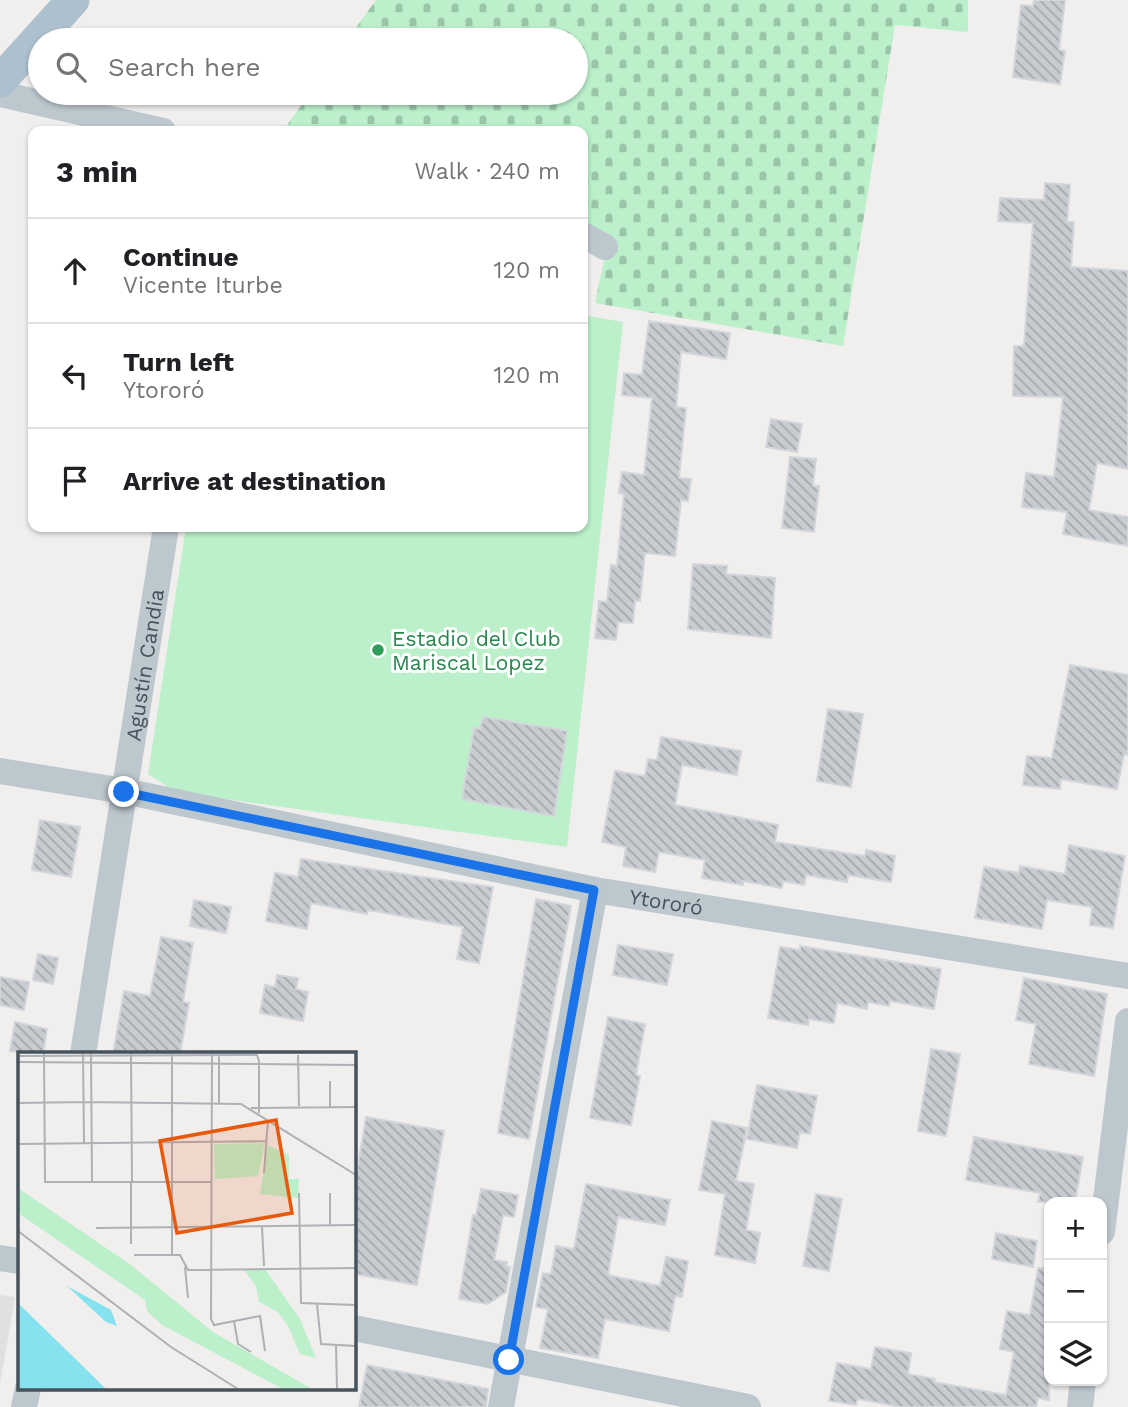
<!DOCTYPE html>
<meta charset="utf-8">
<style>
:root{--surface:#fff;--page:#f2f2f2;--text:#202124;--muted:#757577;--line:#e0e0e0}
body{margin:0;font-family:"Work Sans",sans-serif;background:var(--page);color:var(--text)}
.controls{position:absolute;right:21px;bottom:21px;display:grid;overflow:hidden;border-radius:14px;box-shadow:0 2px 5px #0004}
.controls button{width:63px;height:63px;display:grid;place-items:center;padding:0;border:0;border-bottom:2px solid var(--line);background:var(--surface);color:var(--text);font:35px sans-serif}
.stop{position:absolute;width:21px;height:21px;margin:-16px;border:5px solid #1a73e8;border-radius:50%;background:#fff}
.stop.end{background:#1a73e8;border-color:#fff;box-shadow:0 2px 7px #0008}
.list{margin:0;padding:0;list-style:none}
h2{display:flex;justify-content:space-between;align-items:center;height:91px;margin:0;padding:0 28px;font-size:30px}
h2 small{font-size:23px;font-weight:400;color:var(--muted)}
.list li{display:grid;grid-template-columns:46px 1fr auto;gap:21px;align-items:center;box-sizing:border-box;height:105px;padding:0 28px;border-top:2px solid var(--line)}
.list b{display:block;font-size:26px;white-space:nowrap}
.list p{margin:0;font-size:23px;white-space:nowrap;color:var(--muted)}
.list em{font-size:23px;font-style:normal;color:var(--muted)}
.icon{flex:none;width:38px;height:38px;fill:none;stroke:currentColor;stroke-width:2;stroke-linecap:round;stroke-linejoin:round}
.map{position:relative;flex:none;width:1128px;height:1407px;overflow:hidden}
.search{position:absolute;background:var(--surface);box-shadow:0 2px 5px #0004;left:28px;top:28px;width:560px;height:77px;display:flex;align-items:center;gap:18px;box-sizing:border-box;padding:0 24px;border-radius:38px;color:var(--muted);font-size:26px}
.panel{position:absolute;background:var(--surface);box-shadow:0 2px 5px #0004;left:28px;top:126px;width:560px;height:406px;border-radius:14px}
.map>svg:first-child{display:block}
.education{fill:#e2dfe0}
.green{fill:#bbf0cb}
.cemetery{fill:url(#cemetery-stones)}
.building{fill:url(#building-back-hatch);stroke:#d2d5da;stroke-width:2}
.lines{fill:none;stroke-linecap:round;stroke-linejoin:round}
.minor{stroke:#bcc7ce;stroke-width:26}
.major{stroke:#adc0ce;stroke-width:33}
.route{stroke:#1a73e8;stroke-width:9}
.leisure-dot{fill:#2e9e5b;stroke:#fff;stroke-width:2.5}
.labels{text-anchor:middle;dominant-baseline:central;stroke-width:6;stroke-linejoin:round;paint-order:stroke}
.leisure-label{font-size:21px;fill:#27864d;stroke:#fff;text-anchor:start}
.street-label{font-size:21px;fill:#46535c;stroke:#fff}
.inset-road{fill:none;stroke:#adb0b4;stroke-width:2}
.view{fill:#e8590c;fill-opacity:0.15;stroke:#e8590c;stroke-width:3.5}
.inset-edge{fill:none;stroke:#46535c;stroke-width:3.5}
</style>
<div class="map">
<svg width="1128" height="1407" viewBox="0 0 1128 1407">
<defs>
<pattern id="cemetery-stones" width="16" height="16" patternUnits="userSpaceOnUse" patternTransform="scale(1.75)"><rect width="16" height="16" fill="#bbf0cb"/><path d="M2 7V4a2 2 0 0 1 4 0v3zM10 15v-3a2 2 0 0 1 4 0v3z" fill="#9ac5a8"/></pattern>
<pattern id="building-back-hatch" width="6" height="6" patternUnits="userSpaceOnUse" patternTransform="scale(1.75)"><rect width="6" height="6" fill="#c8ccd1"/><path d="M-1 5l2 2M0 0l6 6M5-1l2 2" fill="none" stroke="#a4a8ad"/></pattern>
</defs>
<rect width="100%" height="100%" fill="#f1eeee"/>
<path class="education" d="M 0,1295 L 15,1297 L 0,1384 Z"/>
<path class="green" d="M 583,315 L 623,322 L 567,847 L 176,792 L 148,774 L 186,527 L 583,527 Z"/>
<path class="cemetery" d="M 376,0 L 968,0 L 968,32 L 895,25 L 843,346 L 595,303 L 608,241 L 583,226 L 583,131 L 283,131 L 310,93 L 576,93 L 576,40 L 347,40 Z"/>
<path class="building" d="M 1034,0 L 1065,0 L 1059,50 L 1065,51 L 1060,84 L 1013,77 L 1021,5 L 1033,6 Z
M 1045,183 L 1070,185 L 1067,222 L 1074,222 L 1071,267 L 1128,271 L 1128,469 L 1097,463 L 1089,510 L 1128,517 L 1128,546 L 1063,534 L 1067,512 L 1022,507 L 1026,473 L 1054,477 L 1063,397 L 1013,396 L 1014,346 L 1024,346 L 1033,223 L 998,221 L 1000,198 L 1044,200 Z
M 649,321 L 730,333 L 726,359 L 681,352 L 676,407 L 686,408 L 679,478 L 691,479 L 688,501 L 681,500 L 675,556 L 645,553 L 640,601 L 635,601 L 633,623 L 618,622 L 616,640 L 595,638 L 599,601 L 607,602 L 611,565 L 617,566 L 624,494 L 619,493 L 622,472 L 644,475 L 652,398 L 622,395 L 624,373 L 642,375 Z
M 771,419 L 802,424 L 797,452 L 766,447 Z
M 790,457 L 816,459 L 813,486 L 819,486 L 814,532 L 782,528 Z
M 693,564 L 727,566 L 726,574 L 775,578 L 771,638 L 688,629 Z
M 1070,665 L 1128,675 L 1128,755 L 1124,754 L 1117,789 L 1061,779 L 1060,789 L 1023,785 L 1027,756 L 1052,758 Z
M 828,709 L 863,714 L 851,787 L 817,781 Z
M 483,717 L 567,731 L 554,816 L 462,799 L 474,728 L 480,729 Z
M 661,737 L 741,751 L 737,775 L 682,765 L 675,805 L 778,825 L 775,842 L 865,856 L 866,850 L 895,856 L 891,882 L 848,875 L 847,882 L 806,875 L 804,885 L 783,881 L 782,888 L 743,881 L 743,885 L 702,878 L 705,860 L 659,852 L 655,872 L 623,866 L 626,847 L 602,842 L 615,771 L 645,776 L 648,759 L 657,760 Z
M 40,820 L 80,827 L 71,877 L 32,870 Z
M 1069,845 L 1125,856 L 1113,928 L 1090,925 L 1092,907 L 1047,900 L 1042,929 L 975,918 L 984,867 L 1019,873 L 1020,866 L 1065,874 Z
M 301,859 L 493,887 L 479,963 L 457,959 L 463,927 L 368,910 L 367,914 L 311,903 L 307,929 L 266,921 L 275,873 L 298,877 Z
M 536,899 L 571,906 L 529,1139 L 498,1133 Z
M 194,900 L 231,907 L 226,933 L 190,926 Z
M 161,937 L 193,943 L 183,1002 L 189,1003 L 180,1054 L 113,1054 L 124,991 L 150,996 Z
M 618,945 L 673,954 L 667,985 L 613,975 Z
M 800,946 L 941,969 L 934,1009 L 890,1001 L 889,1006 L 868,1002 L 867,1009 L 837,1003 L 834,1023 L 809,1019 L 808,1025 L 768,1018 L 780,947 L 800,950 Z
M 38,954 L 58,958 L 53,984 L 33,980 Z
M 277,975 L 298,978 L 296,989 L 308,992 L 303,1021 L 260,1013 L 265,985 L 275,987 Z
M 0,977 L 29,982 L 24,1010 L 0,1005 Z
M 1024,978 L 1107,994 L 1094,1076 L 1029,1064 L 1036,1024 L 1016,1020 Z
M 608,1017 L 645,1024 L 636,1075 L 640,1076 L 631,1125 L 590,1118 Z
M 15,1022 L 47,1029 L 43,1054 L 10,1051 Z
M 931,1049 L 960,1054 L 946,1136 L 918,1131 Z
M 757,1085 L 817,1096 L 810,1134 L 800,1132 L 797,1148 L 747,1139 Z
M 366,1117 L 444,1131 L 417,1285 L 354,1274 L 354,1189 Z
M 712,1121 L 747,1128 L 736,1181 L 754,1184 L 746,1230 L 760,1233 L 755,1263 L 715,1255 L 725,1194 L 699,1190 Z
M 974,1137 L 1083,1157 L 1075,1202 L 1038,1202 L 1040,1193 L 966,1180 Z
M 586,1184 L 670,1200 L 665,1225 L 618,1217 L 608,1275 L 660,1286 L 666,1257 L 688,1261 L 682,1297 L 675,1296 L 669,1331 L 605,1319 L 598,1358 L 540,1348 L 548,1309 L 536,1307 L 543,1273 L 551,1274 L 556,1246 L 574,1249 Z
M 481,1189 L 518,1195 L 514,1217 L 503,1215 L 494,1260 L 507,1262 L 506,1266 L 510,1267 L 506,1292 L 488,1304 L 459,1299 L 473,1215 L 476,1215 Z
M 816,1194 L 842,1199 L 829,1271 L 803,1266 Z
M 996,1233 L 1037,1241 L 1033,1267 L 992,1259 Z
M 1038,1268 L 1049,1269 L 1049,1400 L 1038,1398 L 1036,1407 L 901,1407 L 858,1399 L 856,1405 L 829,1401 L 837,1363 L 871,1369 L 875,1347 L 911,1353 L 908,1374 L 935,1379 L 934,1382 L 1006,1395 L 1014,1352 L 1000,1349 L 1007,1311 L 1030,1315 Z
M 367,1365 L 488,1389 L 486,1407 L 359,1407 Z"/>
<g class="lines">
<g class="minor">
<path d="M 0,94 L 163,131"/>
<path d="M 583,235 L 605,247"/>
<path id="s1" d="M 0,771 L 124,791 L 595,890 L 1128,976"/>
<path id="s2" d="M 83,1054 L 166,527"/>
<path d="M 1102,1232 L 1128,1021"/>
<path d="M 0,1258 L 19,1261"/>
<path d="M 354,1328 L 748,1407"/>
<path d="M 24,1407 L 28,1388"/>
<path d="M 501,1407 L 595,890"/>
<path d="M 1080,1407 L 1083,1381"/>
</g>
<path class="major" d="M 0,81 L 73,0"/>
</g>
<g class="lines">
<path class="route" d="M 124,792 L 594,890 L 509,1360"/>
</g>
<circle class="leisure-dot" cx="378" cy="650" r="7"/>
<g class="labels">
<g class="leisure-label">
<text x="392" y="638">Estadio del Club<tspan x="392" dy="24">Mariscal Lopez</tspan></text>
</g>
<g class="street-label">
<text stroke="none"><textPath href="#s2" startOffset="394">Agustín Candia</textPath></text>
<text stroke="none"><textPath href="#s1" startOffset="679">Ytororó</textPath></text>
</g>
</g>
<g transform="translate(18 1052)">
<rect width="338" height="338" fill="#f1eeee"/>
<path d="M 247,91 L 240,124 L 197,127 L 196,92 Z" fill="#bbf0cb"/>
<path d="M 0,136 L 113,213 L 195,280 L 294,337 L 265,337 L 144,273 L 129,259 L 127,248 L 0,161 ZM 225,217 L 247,217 L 282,267 L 298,306 L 282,302 L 270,274 L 260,260 L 241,250 L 238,234 Z" fill="#bbf0cb"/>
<path d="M 250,93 L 271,103 L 271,127 L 281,127 L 280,146 L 242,142 Z" fill="#bbf0cb"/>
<path d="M 49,234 L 93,258 L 99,274 L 88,270 ZM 0,251 L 79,328 L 88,337 L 0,337 Z" fill="#86e2ef"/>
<path class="inset-road" d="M 26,1 L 27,130 L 193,130M 65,1 L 66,91M 73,1 L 74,130M 113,1 L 114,130M 194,1 L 193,267 L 196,273 L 242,264 L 247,299M 280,3 L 281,54M 0,4 L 221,3 L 239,3 L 241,9M 0,10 L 338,13M 312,29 L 312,55M 66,50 L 223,52 L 338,123M 0,51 L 66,50M 201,51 L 201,1M 233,56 L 338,55M 241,61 L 241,9M 0,92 L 249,89M 246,121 L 250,68M 113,130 L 113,192M 281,141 L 283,251 L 338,253M 312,141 L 312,174M 244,174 L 246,214M 78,176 L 338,173M 0,179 L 153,295 L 220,337M 116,203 L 162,203 L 170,218 L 338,216M 154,203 L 154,2M 167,215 L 170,246M 299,252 L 303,292 L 338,294M 216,269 L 220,292 L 233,300M 318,293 L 319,337"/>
<path class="view" d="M 258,68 L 274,161 L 159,181 L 142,89 Z"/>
<rect width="338" height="338" class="inset-edge"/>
</g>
</svg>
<div class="controls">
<button>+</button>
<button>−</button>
<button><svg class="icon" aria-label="layers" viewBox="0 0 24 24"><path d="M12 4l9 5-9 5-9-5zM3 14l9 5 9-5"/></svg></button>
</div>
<div class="stop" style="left:509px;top:1360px"></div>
<div class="stop end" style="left:124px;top:792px"></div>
<div class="search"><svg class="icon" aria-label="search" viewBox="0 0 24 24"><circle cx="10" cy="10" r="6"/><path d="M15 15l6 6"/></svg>Search here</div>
<section class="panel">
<h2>3 min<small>Walk · 240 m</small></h2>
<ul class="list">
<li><svg class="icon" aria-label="ahead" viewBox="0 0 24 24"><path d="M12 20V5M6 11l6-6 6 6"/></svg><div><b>Continue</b><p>Vicente Iturbe</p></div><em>120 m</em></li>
<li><svg class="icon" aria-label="left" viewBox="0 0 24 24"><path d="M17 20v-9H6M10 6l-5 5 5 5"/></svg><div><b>Turn left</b><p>Ytororó</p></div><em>120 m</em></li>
<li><svg class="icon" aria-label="arrive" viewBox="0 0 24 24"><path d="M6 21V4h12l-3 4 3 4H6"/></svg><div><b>Arrive at destination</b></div></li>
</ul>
</section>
</div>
